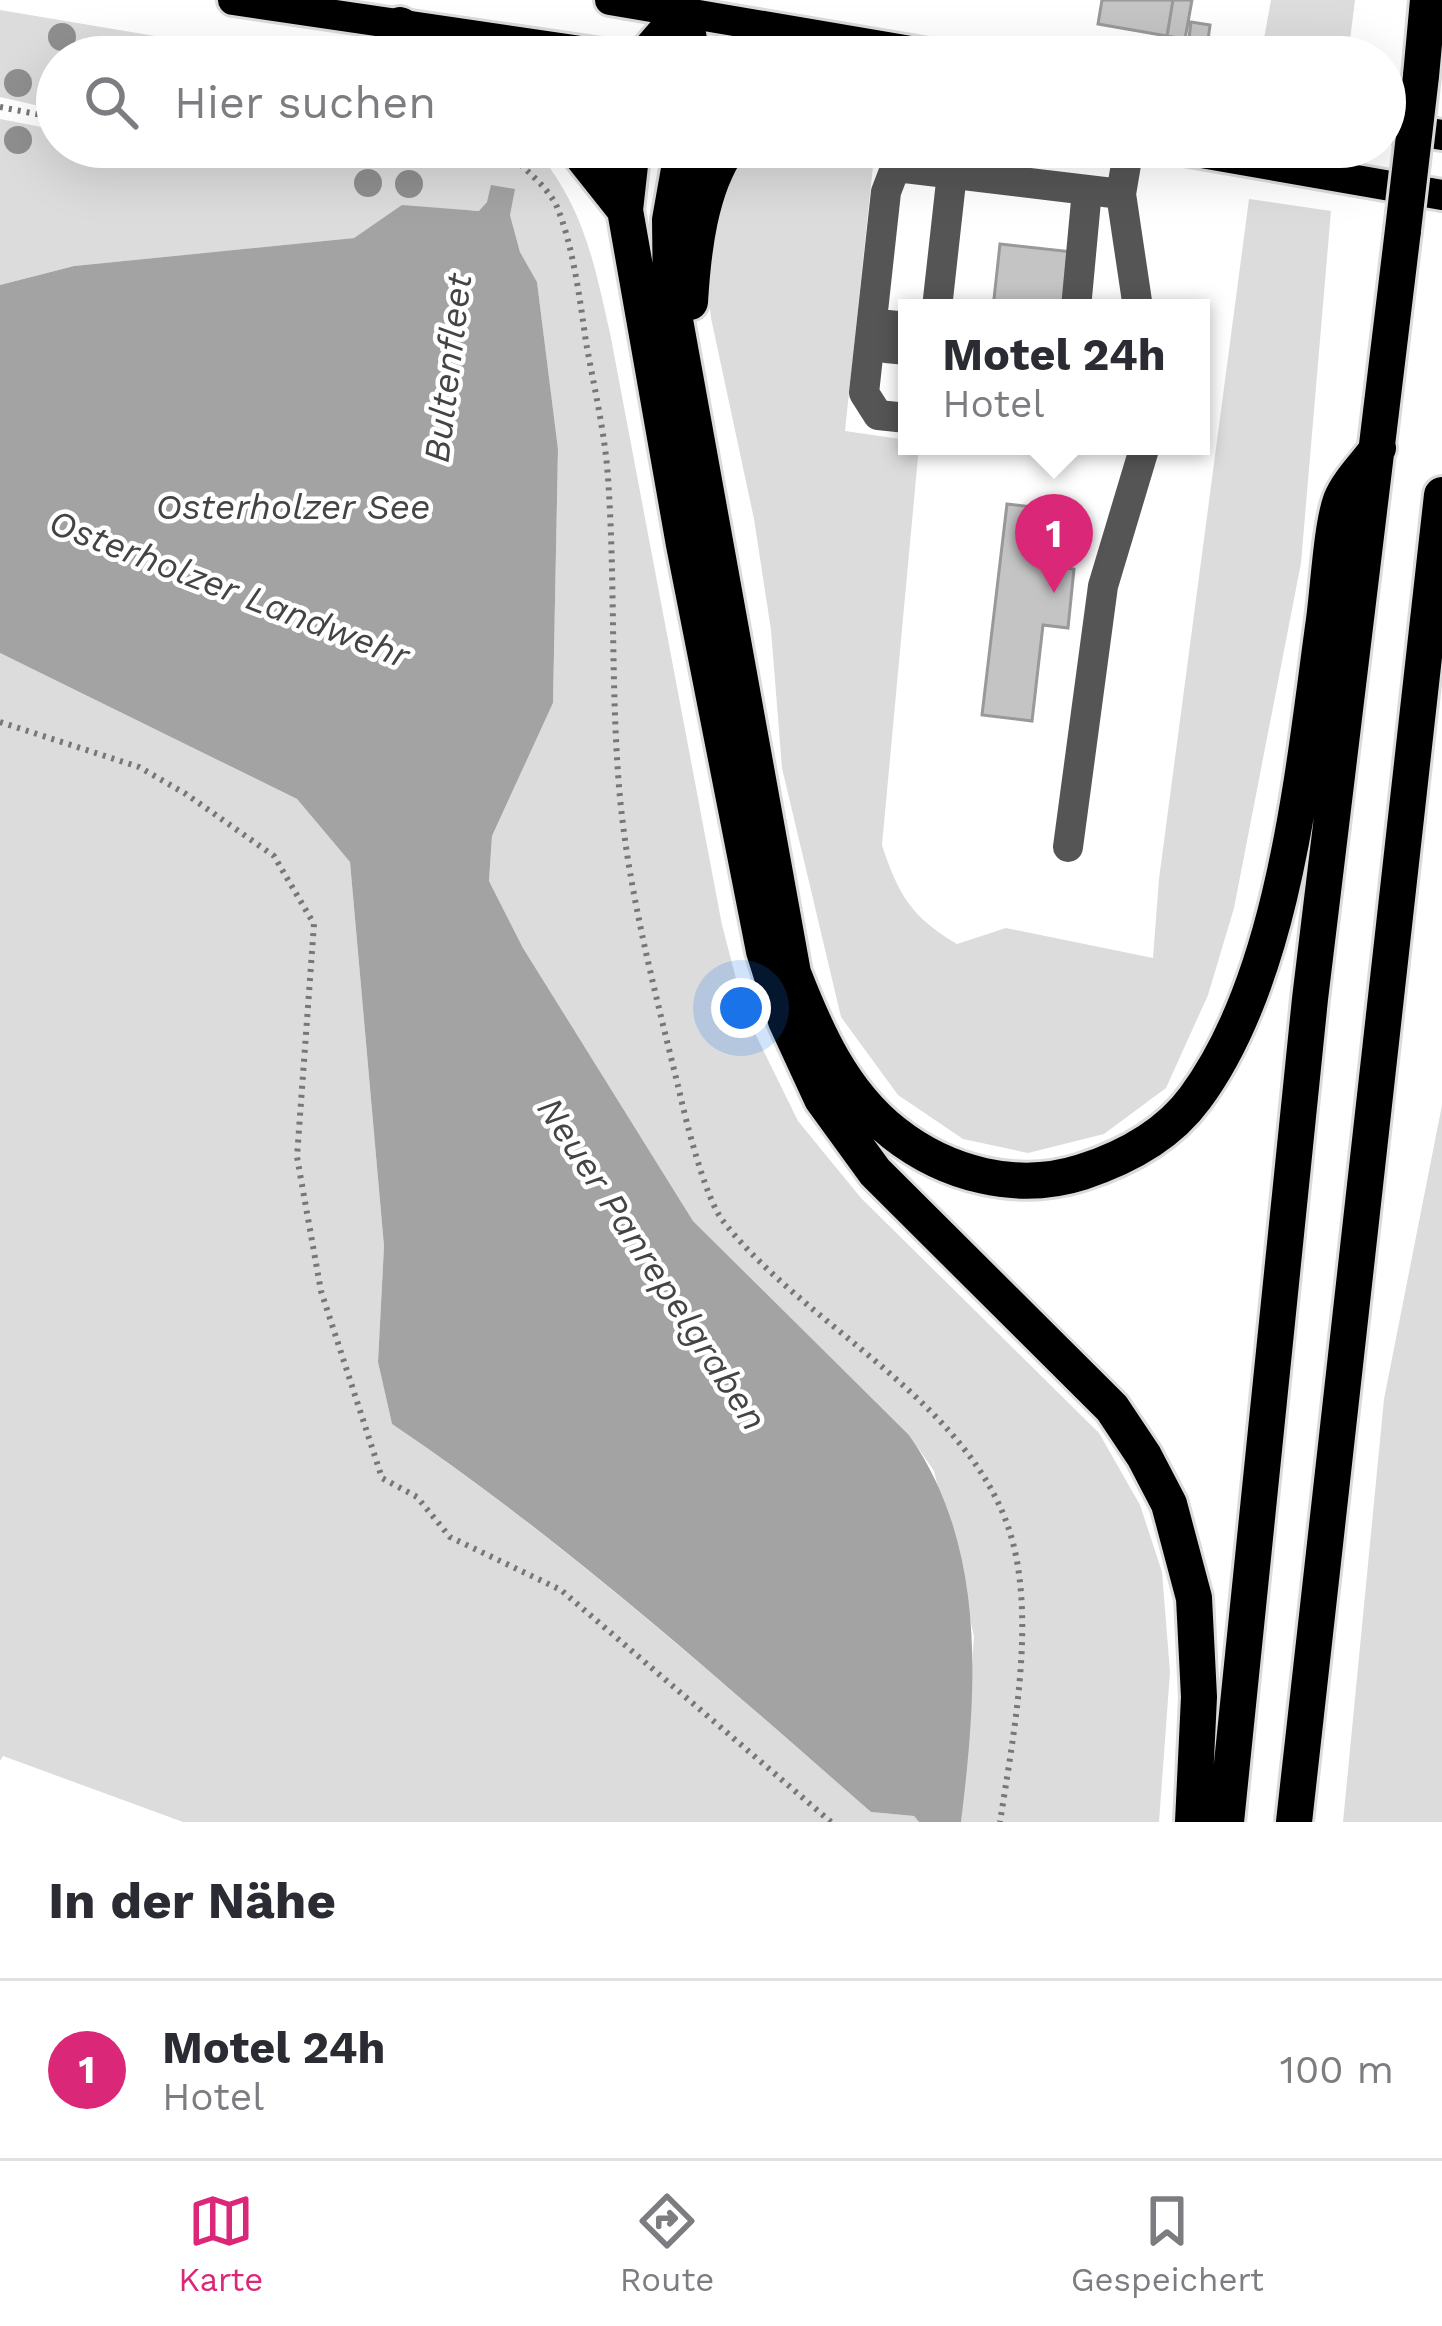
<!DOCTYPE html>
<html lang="de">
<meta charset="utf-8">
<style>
:root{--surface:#fff;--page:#f2f2f3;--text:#2b2b33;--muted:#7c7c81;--line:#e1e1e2;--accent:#db2777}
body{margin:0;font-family:"Work Sans",sans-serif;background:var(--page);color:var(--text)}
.you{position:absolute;left:741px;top:1008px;width:42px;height:42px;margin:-30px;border:9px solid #fff;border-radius:50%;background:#1a73e8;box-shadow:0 0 0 18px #1a73e833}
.badge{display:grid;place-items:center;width:78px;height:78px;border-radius:50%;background:var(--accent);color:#fff;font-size:39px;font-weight:700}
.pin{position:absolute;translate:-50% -99px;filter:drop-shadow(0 3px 6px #0008)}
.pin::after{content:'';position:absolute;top:63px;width:42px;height:36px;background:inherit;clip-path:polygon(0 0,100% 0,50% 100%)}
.popup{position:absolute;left:898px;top:299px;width:312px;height:156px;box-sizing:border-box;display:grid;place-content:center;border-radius:0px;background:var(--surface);filter:drop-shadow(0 3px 9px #0005);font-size:39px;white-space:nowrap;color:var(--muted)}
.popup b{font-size:45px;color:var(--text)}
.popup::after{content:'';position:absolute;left:50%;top:100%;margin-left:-24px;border:24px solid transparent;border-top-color:var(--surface)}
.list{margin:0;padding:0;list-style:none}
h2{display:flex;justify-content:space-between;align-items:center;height:156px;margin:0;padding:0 48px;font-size:51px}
h2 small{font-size:39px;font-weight:400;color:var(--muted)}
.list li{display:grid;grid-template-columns:78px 1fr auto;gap:36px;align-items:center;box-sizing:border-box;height:180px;padding:0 48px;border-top:3px solid var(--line)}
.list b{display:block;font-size:45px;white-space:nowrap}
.list p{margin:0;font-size:39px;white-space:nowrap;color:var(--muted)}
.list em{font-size:39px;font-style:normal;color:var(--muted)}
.icon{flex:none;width:66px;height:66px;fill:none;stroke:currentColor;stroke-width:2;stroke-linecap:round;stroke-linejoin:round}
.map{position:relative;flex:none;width:1442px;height:1822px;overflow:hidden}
.search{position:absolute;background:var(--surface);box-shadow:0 12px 48px #0002;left:36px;right:36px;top:36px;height:132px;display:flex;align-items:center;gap:30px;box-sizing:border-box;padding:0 42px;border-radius:66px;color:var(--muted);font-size:45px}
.sheet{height:336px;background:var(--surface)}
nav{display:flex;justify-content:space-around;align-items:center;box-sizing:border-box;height:168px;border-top:3px solid var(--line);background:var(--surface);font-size:33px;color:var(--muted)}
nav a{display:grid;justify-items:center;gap:6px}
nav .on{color:var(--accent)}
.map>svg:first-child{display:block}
.green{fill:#dcdcdc}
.water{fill:#a3a3a3}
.building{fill:#c4c4c4;stroke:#999;stroke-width:3}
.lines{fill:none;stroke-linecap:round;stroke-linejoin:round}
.major-casing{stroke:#dbdbdb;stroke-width:36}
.highway-casing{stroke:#dbdbdb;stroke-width:42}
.path{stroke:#777;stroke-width:6;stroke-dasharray:3 6;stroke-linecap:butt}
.minor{stroke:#555;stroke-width:30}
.major{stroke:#000;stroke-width:30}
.highway{stroke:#000;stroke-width:36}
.highway-bridge-casing{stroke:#dbdbdb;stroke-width:42;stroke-linecap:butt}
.highway-bridge{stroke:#000;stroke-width:36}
.tree{fill:#8f8f8f}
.labels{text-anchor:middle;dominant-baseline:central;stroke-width:9;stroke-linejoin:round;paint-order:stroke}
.water-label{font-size:36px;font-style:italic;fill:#444;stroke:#fff}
</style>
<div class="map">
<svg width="1442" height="1822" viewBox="0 0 1442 1822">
<rect width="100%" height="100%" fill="#fff"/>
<path class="green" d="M 1271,0 L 1355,0 L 1348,56 L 1294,46 L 1279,57 L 1261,55 Z
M 0,10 L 280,57 L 57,57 L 57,110 L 0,97 Z
M 0,119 L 57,130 L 57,147 L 322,147 L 362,151 L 375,147 L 534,147 C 584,208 593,258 610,333 L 722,925 L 745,1013 L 798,1121 L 861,1198 L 1099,1433 L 1140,1505 L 1162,1572 L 1170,1672 L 1159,1822 L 961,1822 L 974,1636 L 934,1471 L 909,1435 L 693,1221 L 523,948 L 489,881 L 492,836 L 553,703 L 558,449 L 537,282 L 520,252 L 510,215 L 487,202 L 480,211 L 402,206 L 354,238 L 74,266 L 0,285 Z
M 751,147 L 875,147 L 845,431 L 907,440 L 907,446 L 919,446 L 882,845 C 898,894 911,917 957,944 L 1006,928 L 1153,958 L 1159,879 L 1249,199 L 1331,211 L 1301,563 L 1234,908 L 1208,995 L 1166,1088 L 1104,1134 L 1028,1153 L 963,1139 L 898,1095 L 841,1017 L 782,768 L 771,630 L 754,519 L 711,318 L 706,270 L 713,224 L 730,174 Z
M 0,653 L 297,799 L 350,862 L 384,1246 L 378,1362 L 392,1424 C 562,1539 716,1677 871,1812 L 914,1816 L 919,1822 L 183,1822 L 3,1756 L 0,1761 Z
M 1442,1105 L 1442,1822 L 1343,1822 L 1384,1399 Z"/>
<path class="water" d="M 491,185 L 515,189 L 510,215 L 520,252 L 537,282 L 558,449 L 553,703 L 492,836 L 489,881 L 523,948 L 693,1221 L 909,1435 C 988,1548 977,1691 961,1822 L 919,1822 L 914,1816 L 871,1812 C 716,1677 563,1539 392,1424 L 378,1362 L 384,1246 L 350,862 L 297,799 L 0,653 L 0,285 L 74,266 L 354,238 L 402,205 L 479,211 L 487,202 Z"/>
<path class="building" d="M 1102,0 L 1173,0 L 1167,36 L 1098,24 Z
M 1173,0 L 1192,0 L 1185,39 L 1167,36 Z
M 1191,22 L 1210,25 L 1208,40 L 1189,38 Z
M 1000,244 L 1073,252 L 1067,308 L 993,308 Z
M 1007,504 L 1057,510 L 1050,566 L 1074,569 L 1068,628 L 1043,625 L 1032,721 L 982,715 Z"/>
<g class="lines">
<defs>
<path id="major" d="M 233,0 L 622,57
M 610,0 L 946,57
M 1385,126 L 1442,135
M 1167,147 L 1442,195"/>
<path id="highway" d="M 684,11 L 692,57
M 400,25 L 457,57
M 644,57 L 684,11
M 1421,76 L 1428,0
M 575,147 L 625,210
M 632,147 L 625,210 L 684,545 L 764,951 L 786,1021 L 822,1099 L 875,1172 L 1112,1408 L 1144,1456 L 1169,1504 L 1194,1598 L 1199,1697 L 1193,1822
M 683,147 L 670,220 L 671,298 L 793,973 C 816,1032 842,1092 894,1133 C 946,1174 1017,1193 1082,1172 C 1125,1158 1168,1135 1195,1098 C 1284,978 1303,773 1323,627 C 1328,595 1331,527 1341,500 C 1348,482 1367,464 1378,448
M 690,302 C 693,251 700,188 729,147
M 1226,1822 L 1310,999 L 1403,230
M 1294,1822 L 1442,495"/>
</defs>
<use href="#major" class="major-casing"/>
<use href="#highway" class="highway-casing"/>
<path class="path" d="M 0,107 L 57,118
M 500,147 C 517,162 548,186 557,207 C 573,245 580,300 586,342 C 594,387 605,433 608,478 C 615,577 611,675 618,773 C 625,880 654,987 679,1090 C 686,1121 705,1198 723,1221 C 807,1329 980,1405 1014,1547 C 1034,1630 1013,1738 1000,1822
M 0,722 L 139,767 L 186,794 L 274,856 L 314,924 L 297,1157 L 321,1291 L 382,1478 L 417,1497 L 450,1537 L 561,1590 L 831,1822"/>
<path class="minor" d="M 1129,147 L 1121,194 L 1138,308
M 937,308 L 952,173
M 1076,308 L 1087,190
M 888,325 L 907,327
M 886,348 L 907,350
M 907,418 L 878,415 L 864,393 L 886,192 L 894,171 L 905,168 L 1121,194
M 1068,847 L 1103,586 L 1145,446"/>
<use href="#major" class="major"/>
<use href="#highway" class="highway"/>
<defs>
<path id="highway-bridge" d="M 1403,230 L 1421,76"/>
</defs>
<use href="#highway-bridge" class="highway-bridge-casing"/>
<use href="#highway-bridge" class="highway-bridge"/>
</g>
<g class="tree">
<circle cx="62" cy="37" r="14"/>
<circle cx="18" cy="83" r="14"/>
<circle cx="18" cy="140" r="14"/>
<circle cx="368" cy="183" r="14"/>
<circle cx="409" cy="184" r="14"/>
</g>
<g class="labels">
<g class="water-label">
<text transform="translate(448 368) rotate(-83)">Bultenfleet</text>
<text x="293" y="507">Osterholzer See</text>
<text transform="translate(229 589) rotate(21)">Osterholzer Landwehr</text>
<text transform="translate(652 1264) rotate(57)">Neuer Panrepelgraben</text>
</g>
</g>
</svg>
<div class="you"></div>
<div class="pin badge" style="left:1054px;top:593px">1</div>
<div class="popup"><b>Motel 24h</b>Hotel</div>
<div class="search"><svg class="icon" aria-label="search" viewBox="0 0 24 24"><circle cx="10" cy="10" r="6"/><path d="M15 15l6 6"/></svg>Hier suchen</div>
</div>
<section class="sheet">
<h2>In der Nähe<small></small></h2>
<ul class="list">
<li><span class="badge">1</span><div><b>Motel 24h</b><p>Hotel</p></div><em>100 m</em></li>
</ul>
</section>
<nav>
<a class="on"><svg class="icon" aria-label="map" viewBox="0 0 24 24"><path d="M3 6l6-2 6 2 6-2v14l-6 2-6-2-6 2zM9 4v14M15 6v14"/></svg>Karte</a>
<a><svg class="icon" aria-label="directions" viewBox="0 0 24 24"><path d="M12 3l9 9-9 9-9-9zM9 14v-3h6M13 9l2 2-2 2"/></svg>Route</a>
<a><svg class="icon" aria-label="saved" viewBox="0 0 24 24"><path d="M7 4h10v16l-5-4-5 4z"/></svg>Gespeichert</a>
</nav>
